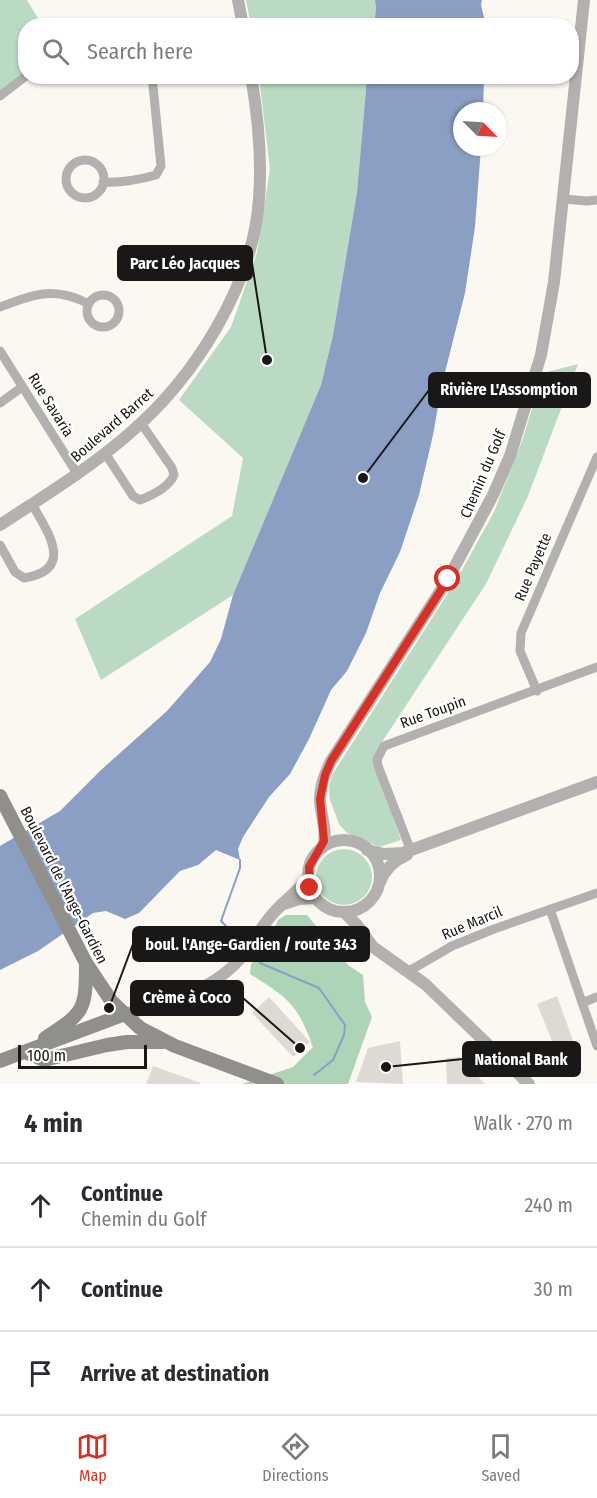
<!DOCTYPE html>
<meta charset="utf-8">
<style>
:root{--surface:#fff;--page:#f2f2f3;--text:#2b2b33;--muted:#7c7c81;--line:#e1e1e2;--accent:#d93025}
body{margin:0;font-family:"Fira Sans Condensed",sans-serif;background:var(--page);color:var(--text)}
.compass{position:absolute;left:453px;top:102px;width:54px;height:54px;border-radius:50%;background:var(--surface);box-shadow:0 2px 4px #0004;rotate:114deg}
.scale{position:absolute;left:18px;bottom:15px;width:129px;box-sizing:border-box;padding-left:6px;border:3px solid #191816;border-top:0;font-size:16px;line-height:21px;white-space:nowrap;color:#191816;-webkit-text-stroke:4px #fff;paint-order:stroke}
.stop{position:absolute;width:18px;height:18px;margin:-14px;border:4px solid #d93025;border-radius:50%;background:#fff}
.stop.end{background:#d93025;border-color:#fff;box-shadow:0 2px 6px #0008}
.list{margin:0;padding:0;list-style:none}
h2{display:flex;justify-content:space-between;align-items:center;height:78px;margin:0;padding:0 24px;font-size:26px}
h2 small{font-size:20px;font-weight:400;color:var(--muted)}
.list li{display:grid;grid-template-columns:39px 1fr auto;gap:18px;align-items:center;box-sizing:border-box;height:84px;padding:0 24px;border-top:2px solid var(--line)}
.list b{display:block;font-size:22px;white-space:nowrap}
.list p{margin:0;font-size:20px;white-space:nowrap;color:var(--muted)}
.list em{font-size:20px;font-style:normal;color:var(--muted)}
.icon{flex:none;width:33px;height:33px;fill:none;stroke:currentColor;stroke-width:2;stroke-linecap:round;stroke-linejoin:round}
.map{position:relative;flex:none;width:597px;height:1084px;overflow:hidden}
.search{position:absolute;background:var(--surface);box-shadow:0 2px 4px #0004;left:18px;right:18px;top:18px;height:66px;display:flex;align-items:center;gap:15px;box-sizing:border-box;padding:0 21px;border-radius:24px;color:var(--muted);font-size:22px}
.sheet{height:330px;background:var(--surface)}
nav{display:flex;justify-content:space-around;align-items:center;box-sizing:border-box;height:84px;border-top:2px solid var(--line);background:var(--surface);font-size:16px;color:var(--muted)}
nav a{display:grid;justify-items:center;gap:3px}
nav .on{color:var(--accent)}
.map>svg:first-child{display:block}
.green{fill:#bbdac3}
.forest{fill:#add4b7}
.water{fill:#8a9fc3}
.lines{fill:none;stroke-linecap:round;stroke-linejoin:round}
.stream{stroke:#8a9fc3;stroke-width:2}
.building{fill:#dddad4}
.minor{stroke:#b2b1af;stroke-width:9}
.tertiary{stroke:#b2b1af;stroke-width:12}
.secondary{stroke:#908f8b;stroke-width:14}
.route{stroke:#d93025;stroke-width:8}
.labels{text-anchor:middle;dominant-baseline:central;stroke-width:4.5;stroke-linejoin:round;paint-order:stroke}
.street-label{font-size:15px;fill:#191816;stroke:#fff}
.leader{fill:none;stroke:#191816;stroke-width:2}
.callout-dot{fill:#191816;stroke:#fff;stroke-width:2}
.callout{fill:#191816;stroke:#191816;stroke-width:2}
.callout-label{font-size:16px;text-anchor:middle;font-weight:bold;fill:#fff}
</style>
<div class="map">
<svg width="597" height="1084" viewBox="0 0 597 1084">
<rect width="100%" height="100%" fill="#fbf8f2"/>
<path class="green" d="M 0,0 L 27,0 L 42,25 L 26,26 L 26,76 L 0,96 Z
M 246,0 L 375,0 L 376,9 L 374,25 L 251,25 Z
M 259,77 L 367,77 L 357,192 L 333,335 L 321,385 L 233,595 L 101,680 L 75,619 L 232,516 L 243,458 L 179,400 L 231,327 L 257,253 L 270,169 Z
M 578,364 L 528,496 L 486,584 L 376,751 L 375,763 L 401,840 L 379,847 L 347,833 L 339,824 L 330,800 L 329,787 L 332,775 L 457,579 L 494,512 L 522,441 L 543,373 Z
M316 877a28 28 0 1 1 56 0a28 28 0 1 1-56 0Z"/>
<path class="forest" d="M 286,915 L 307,915 L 348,965 L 363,975 L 365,1002 L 372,1017 L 348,1084 L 242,1084 L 293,1067 L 313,1047 C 297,1003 288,998 250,974 L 251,964 L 266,949 L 278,920 Z"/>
<path class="water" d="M 375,0 L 482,0 L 481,5 L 486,25 L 374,25 L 376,9 Z
M 367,77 L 484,77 L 483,111 L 462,111 L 462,147 L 481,147 L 475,227 L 465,293 L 442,384 L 433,435 L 419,495 L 400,552 L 380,593 L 366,633 L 347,671 L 331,690 L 309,739 L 290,774 L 269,797 L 243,837 L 238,849 L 240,860 L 216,850 L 198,865 L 180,871 L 139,913 L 125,919 L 106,911 L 93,913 L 38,951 L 0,970 L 0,846 L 60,811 L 101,770 L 167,711 L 210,662 L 221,639 L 233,595 L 321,385 L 333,335 L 357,192 Z"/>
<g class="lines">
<path class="stream" d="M 233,940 L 229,929 L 221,921 L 240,868 L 240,860
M 260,963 L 319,988 L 345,1025 L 344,1035 L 333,1060 L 314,1075"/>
</g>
<path class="building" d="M 557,996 L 580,1060 L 554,1071 L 547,1051 L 555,1048 L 537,1004 Z
M 269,997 L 310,1042 L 293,1057 L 252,1013 Z
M 400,1041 L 403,1084 L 356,1082 L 368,1048 Z
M 460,1057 L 485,1084 L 447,1084 L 446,1058 Z
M 153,1066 L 201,1083 L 200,1084 L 146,1084 Z"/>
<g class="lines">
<path class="minor" d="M 0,96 L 26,76
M66 179a19 19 0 1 1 38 0a19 19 0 1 1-38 0Z
M 103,182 C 121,183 138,180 156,175 L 161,166 L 152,76
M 564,199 L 587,201 L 597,200
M87 311a16 16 0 1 1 32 0a16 16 0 1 1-32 0Z
M 0,307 C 35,294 54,286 89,304
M 0,351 L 78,475
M 0,403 L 22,387
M 105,453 L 133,496 L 140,500 C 153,495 169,487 174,475 L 172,468 L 141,423
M 0,545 L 15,572 L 24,578 C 76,570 47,531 32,504
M 537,691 L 520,651 L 521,633 L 597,457
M 411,851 L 378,766 L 377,759 L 384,746 L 597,667
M 550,909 L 597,1046
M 409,971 L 452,946 L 494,929 L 597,893
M 582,1003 L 597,997"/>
<path class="tertiary" d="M 238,0 L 243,26
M 0,525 C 44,496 90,468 130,433 C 194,378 253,286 259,199 C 262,159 258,116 251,76
M308 876a36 36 0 1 1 72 0a36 36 0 1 1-72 0Z
M 322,848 C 329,833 320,815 320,799 C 320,786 325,773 331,761 L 448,579 L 493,495 L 510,456 L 541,355 L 554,282 L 584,0
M 367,850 L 384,854 L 403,853 L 597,782
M 380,882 C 385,869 395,860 407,855
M 284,904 L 299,899 L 315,898
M 344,912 L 357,925 L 373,947 L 425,984 L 529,1084
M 125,1014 C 163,1004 209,992 237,962 C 250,948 258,932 270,917 C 281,903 299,891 308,878"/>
<path class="secondary" d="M 0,796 L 86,963 L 112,1002 L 140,1028 L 175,1046 L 277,1084
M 45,1038 C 83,1013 86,1012 86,965
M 25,1052 L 44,1060 L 107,1045 L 127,1042 L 163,1042
M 0,1061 L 125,1014"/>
</g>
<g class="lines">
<path class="route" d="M 310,888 L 309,867 L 324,841 L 320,799 L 325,775 L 331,761 L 448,579"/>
</g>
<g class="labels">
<g class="street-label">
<text transform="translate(51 405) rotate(58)">Rue Savaria</text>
<text transform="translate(112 425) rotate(-41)">Boulevard Barret</text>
<text transform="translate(483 474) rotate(-67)">Chemin du Golf</text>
<text transform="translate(533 567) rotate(-67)">Rue Payette</text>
<text transform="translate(433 712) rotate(-20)">Rue Toupin</text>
<text transform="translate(64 885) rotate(63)">Boulevard de l'Ange-Gardien</text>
<text transform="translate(472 923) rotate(-23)">Rue Marcil</text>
</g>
</g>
<path class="leader" d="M267 360L252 263M363 478L429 390M109 1008L133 944M300 1048L243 998M386 1067L463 1059"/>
<g class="callout-dot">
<circle cx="267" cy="360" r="6"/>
<circle cx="363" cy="478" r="6"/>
<circle cx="109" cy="1008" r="6"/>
<circle cx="300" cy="1048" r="6"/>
<circle cx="386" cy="1067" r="6"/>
</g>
<g class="callout">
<rect x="118" y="246" width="134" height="34" rx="6"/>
<rect x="429" y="373" width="161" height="34" rx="6"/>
<rect x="133" y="927" width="236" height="34" rx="6"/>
<rect x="131" y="981" width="112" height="34" rx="6"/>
<rect x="463" y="1042" width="117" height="34" rx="6"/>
</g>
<g class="callout-label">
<text x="185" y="269">Parc Léo Jacques</text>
<text x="509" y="395">Rivière L'Assomption</text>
<text x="251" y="950">boul. l'Ange-Gardien / route 343</text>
<text x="187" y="1003">Crème à Coco</text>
<text x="521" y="1065">National Bank</text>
</g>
</svg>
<svg class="compass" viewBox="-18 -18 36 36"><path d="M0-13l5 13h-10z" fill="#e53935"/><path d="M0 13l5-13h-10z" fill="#7c7c81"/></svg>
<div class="scale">100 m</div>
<div class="stop" style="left:448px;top:579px"></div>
<div class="stop end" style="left:310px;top:888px"></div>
<div class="search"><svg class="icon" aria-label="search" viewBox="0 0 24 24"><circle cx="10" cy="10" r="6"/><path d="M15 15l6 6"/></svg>Search here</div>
</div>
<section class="sheet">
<h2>4 min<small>Walk · 270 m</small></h2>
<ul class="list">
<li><svg class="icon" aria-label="ahead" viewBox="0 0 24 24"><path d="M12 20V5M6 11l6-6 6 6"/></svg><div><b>Continue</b><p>Chemin du Golf</p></div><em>240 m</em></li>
<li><svg class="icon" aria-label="ahead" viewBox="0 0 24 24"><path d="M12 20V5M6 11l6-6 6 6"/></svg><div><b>Continue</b></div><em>30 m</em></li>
<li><svg class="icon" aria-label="arrive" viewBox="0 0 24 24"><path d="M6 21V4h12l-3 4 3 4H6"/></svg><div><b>Arrive at destination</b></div></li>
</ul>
</section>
<nav>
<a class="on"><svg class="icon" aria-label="map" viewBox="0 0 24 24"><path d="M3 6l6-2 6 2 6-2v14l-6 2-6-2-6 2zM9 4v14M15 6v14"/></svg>Map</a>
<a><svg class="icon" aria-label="directions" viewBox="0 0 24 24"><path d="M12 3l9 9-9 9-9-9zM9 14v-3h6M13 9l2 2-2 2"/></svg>Directions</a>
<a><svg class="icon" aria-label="saved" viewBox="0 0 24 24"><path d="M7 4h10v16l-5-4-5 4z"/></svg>Saved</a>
</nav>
